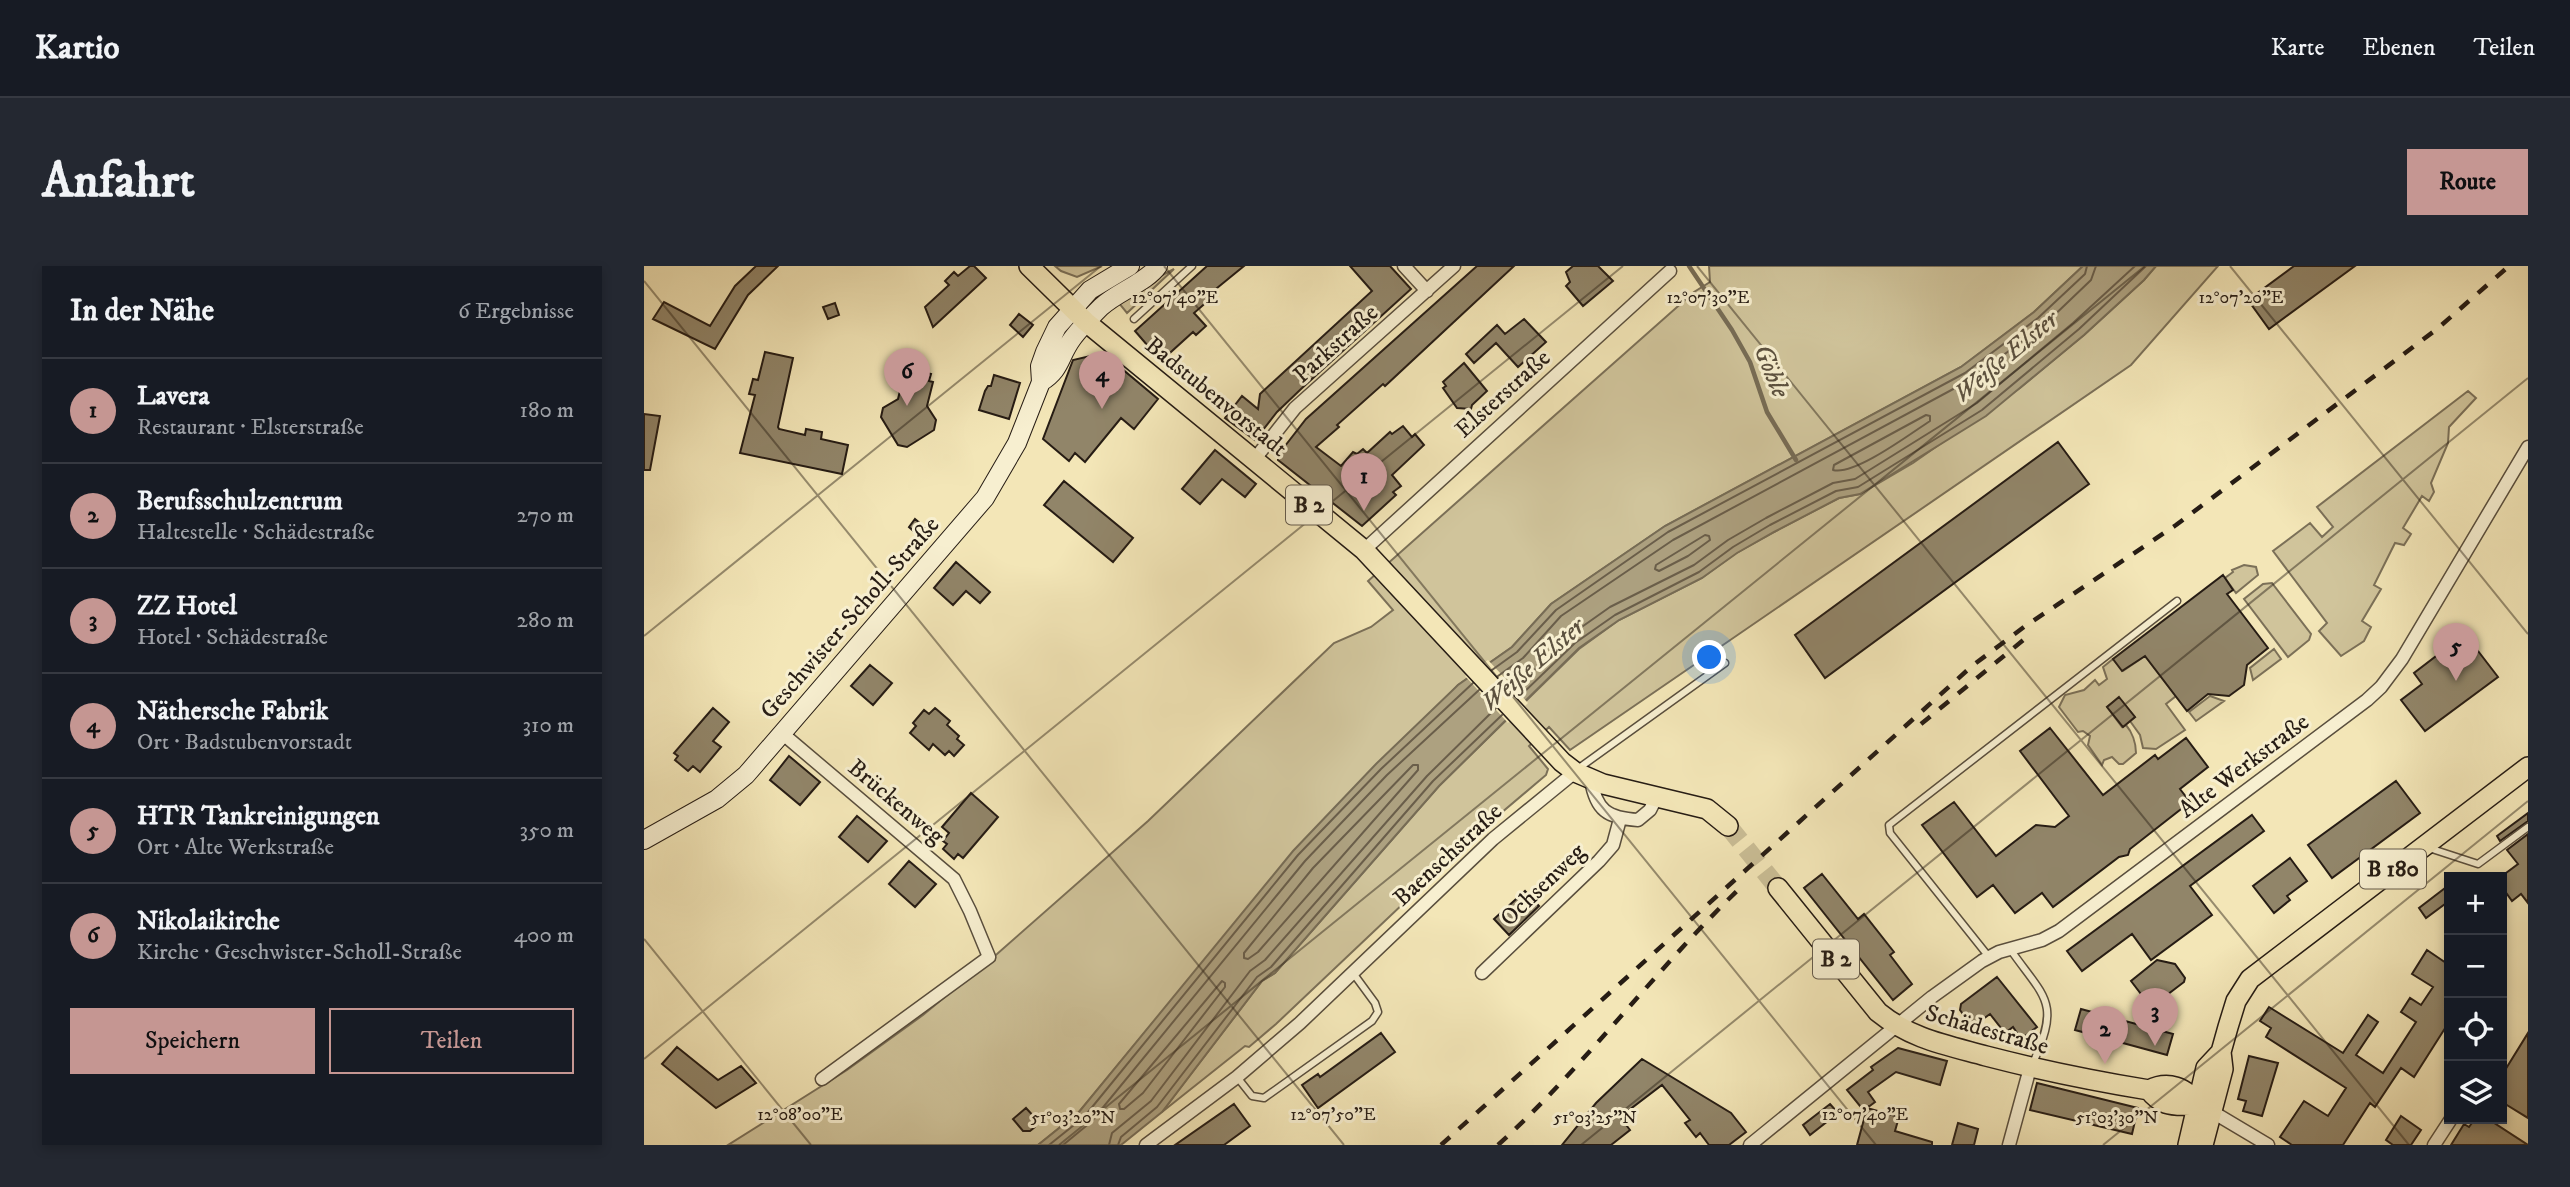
<!DOCTYPE html>
<html lang="de">
<meta charset="utf-8">
<style>
:root{--surface:#171b24;--page:#242831;--text:#f1f3f6;--muted:#9ea1a6;--line:#363941;--accent:#c59692}
body{margin:0;font-family:"IM FELL DW Pica",serif;background:var(--page);color:var(--text)}
.controls{position:absolute;right:21px;bottom:21px;display:grid;overflow:hidden;border-radius:0px;box-shadow:0 4px 10px #0003}
.controls button{width:63px;height:63px;display:grid;place-items:center;padding:0;border:0;border-bottom:2px solid var(--line);background:var(--surface);color:var(--text);font:35px sans-serif}
.you{position:absolute;left:1066px;top:392px;width:24px;height:24px;margin:-18px;border:5px solid #fff;border-radius:50%;background:#1a73e8;box-shadow:0 0 0 10px #1a73e833}
.badge{display:grid;place-items:center;width:46px;height:46px;border-radius:50%;background:var(--accent);color:#111;font-size:23px;font-weight:700}
.pin{position:absolute;translate:-50% -58px;filter:drop-shadow(0 2px 4px #0008)}
.pin::after{content:'';position:absolute;top:37px;width:24px;height:21px;background:inherit;clip-path:polygon(0 0,100% 0,50% 100%)}
.list{margin:0;padding:0;list-style:none}
h2{display:flex;justify-content:space-between;align-items:center;height:91px;margin:0;padding:0 28px;font-size:30px}
h2 small{font-size:23px;font-weight:400;color:var(--muted)}
.list li{display:grid;grid-template-columns:46px 1fr auto;gap:21px;align-items:center;box-sizing:border-box;height:105px;padding:0 28px;border-top:2px solid var(--line)}
.list b{display:block;font-size:26px;white-space:nowrap}
.list p{margin:0;font-size:23px;white-space:nowrap;color:var(--muted)}
.list em{font-size:23px;font-style:normal;color:var(--muted)}
.actions{display:flex;gap:14px;padding:21px 28px}
.actions a{flex:1;padding:16px 0;border:2px solid var(--accent);border-radius:0px;text-align:center;font-size:24px;color:var(--accent)}
.actions .main{background:var(--accent);color:#111}
.icon{flex:none;width:38px;height:38px;fill:none;stroke:currentColor;stroke-width:2;stroke-linecap:round;stroke-linejoin:round}
.map{position:relative;flex:none;width:1884px;height:879px;overflow:hidden;border-radius:0px}
header{display:flex;align-items:center;gap:42px;box-sizing:border-box;height:98px;padding:0 35px;background:var(--surface);border-bottom:2px solid var(--line)}
header strong{font-size:33px}
nav{display:flex;gap:38px;margin-inline-start:auto;font-size:24px}
.intro{display:flex;align-items:center;justify-content:space-between;box-sizing:border-box;height:168px;padding:0 42px}
h1{margin:0;font-size:49px}
.button{padding:18px 32px;border-radius:0px;background:var(--accent);color:#111;font-size:24px;font-weight:700}
main{display:flex;gap:42px;padding:0 42px}
aside{flex:1;background:var(--surface);border-radius:0px;box-shadow:0 4px 10px #0003}
.map>svg:first-child{display:block}
.green{fill:#d0c49b;stroke:#7b7058;stroke-width:2}
.water{fill:#ada180;stroke:#776c55;stroke-width:2}
.pier{fill:#f3e6b7}
.lines{fill:none;stroke-linecap:round;stroke-linejoin:round}
.shore{stroke:#6a5e4a;stroke-width:2}
.stream{stroke:#776c55;stroke-width:4.5}
.building{fill:#918569;stroke:#261c14;stroke-width:2}
.primary-tunnel{stroke:#cabe96;stroke-width:19;stroke-dasharray:19 10;stroke-linecap:butt}
.lane-casing{stroke:#594e3d;stroke-width:9}
.street-casing{stroke:#594e3d;stroke-width:15}
.secondary-casing{stroke:#261c14;stroke-width:20}
.primary-casing{stroke:#261c14;stroke-width:22}
.lane{stroke:#f7efd0;stroke-width:6}
.street{stroke:#f7efd0;stroke-width:12}
.secondary{stroke:#f7efd0;stroke-width:18}
.primary{stroke:#f3e6b7;stroke-width:19}
.rail{stroke:#261c14;stroke-width:4.5;stroke-dasharray:12 12;stroke-linecap:butt}
.ticks{fill:none;stroke:#261c14;stroke-width:2;stroke-opacity:0.45}
.labels{text-anchor:middle;dominant-baseline:central;stroke-width:6;stroke-linejoin:round;paint-order:stroke}
.shield{fill:#f7efd0;stroke:#655b4c;stroke-width:2}
.shield-label{font-size:23px;font-weight:bold;fill:#261c14}
.street-label{font-size:24px;fill:#261c14;stroke:#f7efd0}
.water-label{font-size:26px;font-style:italic;fill:#5c513f;stroke:#f7efd0}
.ticks-label{font-size:18px;text-anchor:middle;fill:#261c14;stroke:#f7efd0;stroke-width:6;stroke-linejoin:round;paint-order:stroke}
</style>
<header>
<strong>Kartio</strong>
<nav><a>Karte</a><a>Ebenen</a><a>Teilen</a></nav>
</header>
<div class="intro"><h1>Anfahrt</h1><a class="button">Route</a></div>
<main>
<aside>
<h2>In der Nähe<small>6 Ergebnisse</small></h2>
<ul class="list">
<li><span class="badge">1</span><div><b>Lavera</b><p>Restaurant · Elsterstraße</p></div><em>180 m</em></li>
<li><span class="badge">2</span><div><b>Berufsschulzentrum</b><p>Haltestelle · Schädestraße</p></div><em>270 m</em></li>
<li><span class="badge">3</span><div><b>ZZ Hotel</b><p>Hotel · Schädestraße</p></div><em>280 m</em></li>
<li><span class="badge">4</span><div><b>Näthersche Fabrik</b><p>Ort · Badstubenvorstadt</p></div><em>310 m</em></li>
<li><span class="badge">5</span><div><b>HTR Tankreinigungen</b><p>Ort · Alte Werkstraße</p></div><em>350 m</em></li>
<li><span class="badge">6</span><div><b>Nikolaikirche</b><p>Kirche · Geschwister-Scholl-Straße</p></div><em>400 m</em></li>
</ul>
<div class="actions"><a class="main">Speichern</a><a>Teilen</a></div>
</aside>
<div class="map">
<svg width="1884" height="879" viewBox="0 0 1884 879">
<rect width="100%" height="100%" fill="#f3e6b7"/>
<filter id="stains"><feTurbulence type="fractalNoise" baseFrequency=".00286" numOctaves="4"/><feColorMatrix values="0 0 0 0 .2 0 0 0 0 .09 0 0 0 0 .02 0 0 0 .5 -.17"/></filter>
<radialGradient id="worn" r=".72"><stop offset=".6" stop-color="#630" stop-opacity="0"/><stop offset="1" stop-color="#630" stop-opacity=".3"/></radialGradient>
<path class="green" d="M 411,0 L 458,0 L 433,11 L 417,5 Z
M 1065,0 L 1439,0 L 1390,46 L 1317,101 L 1021,260 L 907,338 L 868,381 L 814,419 L 580,671 L 435,846 L 394,879 L 84,879 L 203,804 L 279,749 L 353,688 L 504,555 L 690,377 L 727,361 L 749,344 L 724,315 L 1050,26 L 1066,16 Z
M 1512,0 L 1574,0 L 1487,99 L 926,484 L 905,461 L 885,480 L 904,503 L 902,509 L 837,564 L 632,758 L 605,781 L 601,780 L 518,846 L 618,715 L 631,707 L 795,520 L 935,383 L 975,354 L 1058,312 L 1092,287 L 1130,266 L 1195,232 L 1216,228 L 1269,197 L 1376,122 L 1440,69 L 1500,14 Z
M 530,3 L 483,47 L 474,36 L 486,26 Z
M 1824,125 L 1832,132 L 1805,161 L 1804,177 L 1787,217 L 1790,226 L 1785,235 L 1778,230 L 1759,262 L 1767,268 L 1760,279 L 1751,277 L 1730,319 L 1737,323 L 1718,355 L 1727,361 L 1720,375 L 1697,390 L 1675,365 L 1683,357 L 1629,285 L 1666,257 L 1678,271 L 1689,261 L 1673,241 Z
M 1600,299 L 1612,301 L 1614,309 L 1592,327 L 1581,312 L 1589,306 L 1588,304 Z
M 1628,317 L 1667,368 L 1665,374 L 1644,391 L 1600,333 L 1619,318 Z
M 1630,383 L 1637,393 L 1609,414 L 1606,402 Z
M 1501,390 L 1532,430 L 1522,438 L 1541,464 L 1512,483 L 1499,482 L 1496,469 L 1486,455 L 1491,451 L 1475,432 L 1463,441 L 1478,461 L 1482,459 C 1488,466 1492,477 1492,487 L 1479,498 L 1475,498 L 1468,491 L 1460,494 L 1458,499 L 1444,479 L 1446,470 L 1439,465 L 1434,466 L 1415,441 L 1421,429 L 1440,424 L 1451,414 L 1455,419 L 1463,413 L 1459,401 L 1469,393 L 1479,405 Z
M 1566,430 L 1580,435 L 1552,455 L 1545,446 Z"/>
<path class="water" d="M 1439,0 L 1512,0 L 1500,14 L 1440,69 L 1342,150 L 1216,228 L 1195,232 L 1130,266 L 1093,287 L 1058,312 L 975,354 L 935,382 L 795,520 L 631,707 L 618,715 L 518,846 L 477,879 L 394,879 L 435,846 L 649,585 L 732,498 L 814,419 L 868,381 L 907,338 L 1021,260 L 1317,101 L 1390,46 Z"/>
<path class="pier" d="M 844,394 L 884,437 L 864,457 L 821,410 Z"/>
<g class="lines">
<path class="shore" d="M 1282,149 L 1286,150 L 1286,155 C 1266,168 1210,210 1189,204 L 1190,199 Z
M 1061,269 L 1065,270 L 1066,274 L 1044,290 L 1015,305 L 1011,303 L 1012,299 Z
M 848,404 L 873,386 L 912,344 L 1024,266 L 1321,107 L 1394,52 L 1441,8 L 1443,0
M 854,410 L 879,392 L 917,350 L 1029,274 L 1326,114 L 1401,58 L 1447,14 L 1452,0
M 868,426 L 925,370 L 966,341 L 1050,299 L 1084,274 L 1122,252 L 1189,217 L 1211,213 L 1333,137 L 1429,57 L 1491,0
M 874,432 L 931,377 L 971,349 L 1055,306 L 1089,281 L 1126,259 L 1192,225 L 1214,221 L 1338,144 L 1435,63 L 1502,0
M 769,499 L 774,499 L 774,504 L 614,686 L 604,693 L 600,692 L 600,687 L 669,602 Z
M 578,715 L 581,717 L 581,721 L 499,827 L 480,843 L 476,843 L 475,838 Z
M 405,879 L 440,851 L 654,589 L 737,503 L 829,417
M 419,879 L 447,856 L 661,595 L 743,509 L 835,424
M 465,879 L 468,867 L 507,835 L 606,705 L 621,694 L 783,510 L 852,442
M 474,879 L 477,871 L 513,841 L 613,711 L 627,701 L 789,515 L 858,449"/>
<path class="stream" d="M 1045,0 L 1088,64 L 1106,96 L 1123,146 L 1152,194"/>
</g>
<path class="building" d="M 112,0 L 134,0 L 104,29 L 71,83 L 9,53 L 20,36 L 66,60 L 91,20 Z
M 326,0 L 330,0 L 342,12 L 289,61 L 281,41 L 305,19 L 301,15 L 310,6 L 314,10 Z
M 563,0 L 600,0 L 562,31 L 565,34 L 550,47 L 562,60 L 552,69 L 549,66 L 517,95 L 491,65 Z
M 706,0 L 746,0 L 767,23 L 657,123 L 633,146 L 611,174 L 581,152 L 598,130 L 614,143 L 616,128 L 728,25 Z
M 833,0 L 870,0 L 741,120 L 739,118 L 693,159 L 695,161 L 672,181 L 697,200 L 709,186 L 713,188 L 719,183 L 723,187 L 746,166 L 748,168 L 759,160 L 768,171 L 771,168 L 780,179 L 748,209 L 757,220 L 749,226 L 752,229 L 718,260 L 634,194 L 634,189 L 662,153 Z
M 929,0 L 954,0 L 969,15 L 939,40 L 922,20 L 926,16 L 922,6 Z
M 1650,0 L 1711,0 L 1625,63 L 1604,34 Z
M 191,37 L 195,49 L 184,53 L 179,41 Z
M 375,48 L 389,59 L 379,71 L 366,59 Z
M 880,53 L 902,76 L 874,101 L 852,77 L 830,97 L 822,88 L 853,59 L 861,68 Z
M 121,86 L 149,92 L 134,161 L 135,163 L 161,169 L 162,163 L 178,166 L 177,173 L 204,179 L 198,208 L 96,187 L 111,129 L 105,128 L 109,113 L 114,114 Z
M 459,87 L 514,133 L 490,163 L 477,152 L 441,196 L 431,187 L 425,195 L 399,173 L 429,94 Z
M 820,97 L 843,125 L 828,139 L 827,143 L 813,142 L 799,122 L 802,120 L 799,116 Z
M 270,100 L 283,104 L 283,107 L 287,108 L 285,115 L 289,116 L 283,140 L 292,154 L 290,164 L 263,181 L 254,179 L 237,151 L 239,142 L 254,133 L 260,109 L 263,109 L 264,103 L 269,104 Z
M 350,109 L 376,117 L 365,153 L 335,144 L 341,125 L 344,120 L 347,120 Z
M 0,148 L 16,150 L 6,204 L 0,204 Z
M 1414,176 L 1445,218 L 1181,412 L 1151,369 Z
M 571,184 L 612,218 L 601,231 L 578,213 L 556,238 L 538,223 Z
M 420,215 L 489,272 L 469,296 L 400,239 Z
M 271,253 L 289,268 L 282,276 L 265,261 Z
M 312,296 L 346,326 L 336,337 L 322,325 L 309,339 L 290,322 Z
M 1579,309 L 1589,324 L 1583,328 L 1624,382 L 1603,399 L 1600,419 L 1585,430 L 1564,428 L 1543,445 L 1501,390 L 1478,405 L 1469,393 Z
M 1821,368 L 1854,411 L 1781,465 L 1757,434 L 1778,418 L 1770,407 Z
M 226,399 L 248,417 L 229,439 L 207,420 Z
M 1475,431 L 1491,451 L 1479,461 L 1463,441 Z
M 69,442 L 85,456 L 69,475 L 77,481 L 56,506 L 49,500 L 44,505 L 31,494 L 34,490 L 30,487 Z
M 291,442 L 306,455 L 303,459 L 315,470 L 313,473 L 320,479 L 310,490 L 305,485 L 301,489 L 289,478 L 285,484 L 266,467 L 272,460 L 269,457 L 280,444 L 285,448 Z
M 1406,462 L 1459,529 L 1511,489 L 1514,493 L 1542,472 L 1564,501 L 1536,523 L 1546,536 L 1486,583 L 1484,589 L 1475,591 L 1409,641 L 1398,627 L 1371,647 L 1349,619 L 1333,631 L 1278,559 L 1310,536 L 1352,590 L 1392,559 L 1411,561 L 1425,550 L 1376,485 Z
M 145,490 L 176,516 L 156,539 L 126,514 Z
M 1752,515 L 1776,547 L 1688,612 L 1664,579 Z
M 327,527 L 354,551 L 319,592 L 314,588 L 310,593 L 299,583 L 303,578 L 299,575 L 305,567 L 298,561 Z
M 1884,547 L 1884,555 L 1856,575 L 1853,570 Z
M 1608,549 L 1620,565 L 1546,620 L 1568,649 L 1507,694 L 1488,668 L 1438,705 L 1423,685 Z
M 213,550 L 243,575 L 224,596 L 195,571 Z
M 1884,568 L 1884,637 L 1877,628 L 1868,635 L 1858,621 L 1858,610 L 1874,598 L 1863,584 Z
M 1646,592 L 1663,615 L 1643,630 L 1646,634 L 1630,647 L 1609,620 Z
M 265,595 L 292,618 L 271,641 L 245,618 Z
M 1178,608 L 1214,653 L 1220,648 L 1250,686 L 1246,689 L 1268,718 L 1249,734 L 1160,622 Z
M 1805,619 L 1805,635 L 1782,652 L 1775,642 Z
M 881,625 L 895,640 L 865,669 L 850,653 Z
M 1783,684 L 1805,699 L 1805,756 L 1770,811 L 1757,802 L 1731,841 L 1726,837 L 1699,879 L 1648,879 L 1636,871 L 1660,835 L 1684,850 L 1702,822 L 1622,771 L 1627,762 L 1616,755 L 1625,741 L 1699,787 L 1724,749 L 1734,756 L 1712,789 L 1739,807 L 1772,756 L 1757,746 L 1766,732 L 1777,739 L 1789,721 L 1768,708 Z
M 1513,694 L 1531,698 L 1541,712 L 1540,716 L 1507,741 L 1487,715 Z
M 1353,711 L 1393,761 L 1377,773 L 1369,761 L 1361,767 L 1346,748 L 1332,758 L 1326,758 L 1316,744 L 1317,738 Z
M 1437,743 L 1529,768 L 1523,789 L 1431,764 Z
M 737,767 L 751,786 L 674,842 L 658,819 L 674,808 L 676,811 Z
M 1884,767 L 1884,852 L 1858,836 L 1858,809 Z
M 33,781 L 74,814 L 97,800 L 112,817 L 72,842 L 18,798 Z
M 1254,782 L 1303,795 L 1296,819 L 1252,806 L 1224,826 L 1231,836 L 1223,842 L 1255,851 L 1251,865 L 1288,876 L 1288,879 L 1213,879 L 1223,842 L 1220,845 L 1203,824 L 1229,804 L 1227,801 Z
M 1605,790 L 1634,797 L 1618,850 L 1599,845 L 1602,835 L 1594,833 Z
M 998,793 L 1087,847 L 1102,866 L 1085,879 L 1065,879 L 1056,867 L 1052,871 L 1041,857 L 1046,854 L 1018,819 L 976,851 L 986,864 L 967,879 L 918,879 L 952,837 Z
M 1393,817 L 1494,842 L 1488,868 L 1386,844 Z
M 590,838 L 606,860 L 580,879 L 531,879 Z
M 1186,838 L 1194,847 L 1166,869 L 1159,859 Z
M 382,842 L 393,854 L 391,861 L 386,865 L 379,865 L 369,853 Z
M 1757,850 L 1777,864 L 1767,879 L 1749,879 L 1742,874 Z
M 1831,853 L 1844,853 L 1884,879 L 1807,879 L 1820,858 L 1825,861 Z
M 1314,857 L 1334,863 L 1330,879 L 1308,879 Z"/>
<g class="lines">
<path class="primary-tunnel" d="M 1084,560 L 1134,622"/>
<defs>
<path id="lane" d="M 490,53 L 548,0
M 935,502 L 1081,397
M 1785,582 L 1834,598 L 1884,561
M 1366,683 C 1401,733 1417,735 1389,797
M 1345,691 L 1246,567 L 1245,559 L 1533,335
M 593,811 L 608,830 L 620,832 L 728,755 L 734,746 L 731,737 L 709,707"/>
<path id="street" d="M 760,0 L 783,25
M 610,194 L 651,142 L 810,0
M 720,284 L 1026,5
M 139,468 L 310,613 L 326,645 L 345,691 L 178,813
M 947,514 C 952,544 963,552 994,554 L 1006,544 L 1013,530
M 838,707 L 955,595 L 969,579 L 976,553
M 1567,845 L 1624,879
M 502,879 L 593,811 L 656,757 L 849,573 L 931,506
M 1106,879 L 1288,731 L 1338,695 L 1355,686 L 1398,674 L 1415,665 L 1723,434 L 1737,421 L 1758,393 L 1884,181
M 1365,879 L 1386,802
M 1790,879 L 1807,853"/>
<path id="secondary" d="M 397,116 C 417,104 415,91 428,73 C 436,62 447,51 457,41 C 473,26 503,16 514,0
M 0,574 L 73,533 L 102,509 L 341,232 L 373,177 L 397,116 L 396,100 L 401,86 L 413,61 L 446,24 L 486,0"/>
<path id="primary" d="M 385,0 L 442,56 L 720,284 L 918,496 L 931,506 L 959,518 L 1063,543 L 1084,560
M 1134,622 L 1234,746 C 1267,773 1302,779 1342,790 C 1396,804 1450,815 1505,824 C 1523,815 1543,820 1552,839
M 1505,824 C 1523,848 1541,834 1563,843
M 1544,879 L 1562,802 L 1577,786
M 1559,879 L 1579,803 L 1577,786 L 1584,761 L 1592,735 L 1606,713 L 1884,501"/>
</defs>
<use href="#lane" class="lane-casing"/>
<use href="#street" class="street-casing"/>
<use href="#secondary" class="secondary-casing"/>
<use href="#primary" class="primary-casing"/>
<use href="#lane" class="lane"/>
<use href="#street" class="street"/>
<use href="#secondary" class="secondary"/>
<use href="#primary" class="primary"/>
<path class="rail" d="M 1277,458 L 1383,371
M 797,879 L 1328,400 L 1380,361 L 1532,259 L 1793,63 L 1865,0
M 854,879 C 941,800 1011,704 1096,622"/>
</g>
<path class="ticks" d="M 520,0 L 1232,879M 1053,0 L 1765,879M 1586,0 L 1884,368M 0,15 L 700,879M 0,370 L 457,0M 0,673 L 167,879M 0,793 L 979,0M 415,879 L 1501,0M 937,879 L 1884,112M 1459,879 L 1884,535"/>
<g class="labels">
<g class="shield">
<rect x="642" y="219.5" width="46" height="39" rx="5"/>
<rect x="1716" y="583.5" width="66" height="39" rx="5"/>
<rect x="1169" y="673.5" width="46" height="39" rx="5"/>
</g>
<g class="shield-label">
<text x="665" y="239">B 2</text>
<text x="1749" y="603">B 180</text>
<text x="1192" y="693">B 2</text>
</g>
<g class="street-label">
<text transform="translate(692 78) rotate(-42)">Parkstraße</text>
<text transform="translate(859 128) rotate(-42)">Elsterstraße</text>
<text transform="translate(572 131) rotate(39)">Badstubenvorstadt</text>
<text transform="translate(206 352) rotate(-49)">Geschwister-Scholl-Straße</text>
<text transform="translate(1600 500) rotate(-37)">Alte Werkstraße</text>
<text transform="translate(252 536) rotate(40)">Brückenweg</text>
<text transform="translate(804 589) rotate(-43)">Baenschstraße</text>
<text transform="translate(899 619) rotate(-44)">Ochsenweg</text>
<text transform="translate(1343 764) rotate(16)">Schädestraße</text>
</g>
<g class="water-label">
<text transform="translate(1362 91) rotate(-40)">Weiße Elster</text>
<text transform="translate(1127 105) rotate(67)">Göhle</text>
<text transform="translate(889 399) rotate(-41)">Weiße Elster</text>
</g>
</g>
<g class="ticks-label">
<text x="531" y="37">12°07'40"E</text>
<text x="1064" y="37">12°07'30"E</text>
<text x="1597" y="37">12°07'20"E</text>
<text x="156" y="854">12°08'00"E</text>
<text x="689" y="854">12°07'50"E</text>
<text x="1221" y="854">12°07'40"E</text>
<text x="429" y="857">51°03'20"N</text>
<text x="951" y="857">51°03'25"N</text>
<text x="1473" y="857">51°03'30"N</text>
</g>
<rect width="100%" height="100%" filter="url(#stains)"/>
<rect width="100%" height="100%" fill="url(#worn)"/>
</svg>
<div class="controls">
<button>+</button>
<button>−</button>
<button><svg class="icon" aria-label="locate" viewBox="0 0 24 24"><circle cx="12" cy="12" r="6"/><path d="M12 2v4M12 18v4M2 12h4M18 12h4"/></svg></button>
<button><svg class="icon" aria-label="layers" viewBox="0 0 24 24"><path d="M12 4l9 5-9 5-9-5zM3 14l9 5 9-5"/></svg></button>
</div>
<div class="you"></div>
<div class="pin badge" style="left:720px;top:245px">1</div>
<div class="pin badge" style="left:1461px;top:798px">2</div>
<div class="pin badge" style="left:1511px;top:780px">3</div>
<div class="pin badge" style="left:458px;top:143px">4</div>
<div class="pin badge" style="left:1812px;top:415px">5</div>
<div class="pin badge" style="left:263px;top:140px">6</div>
</div>
</main>
